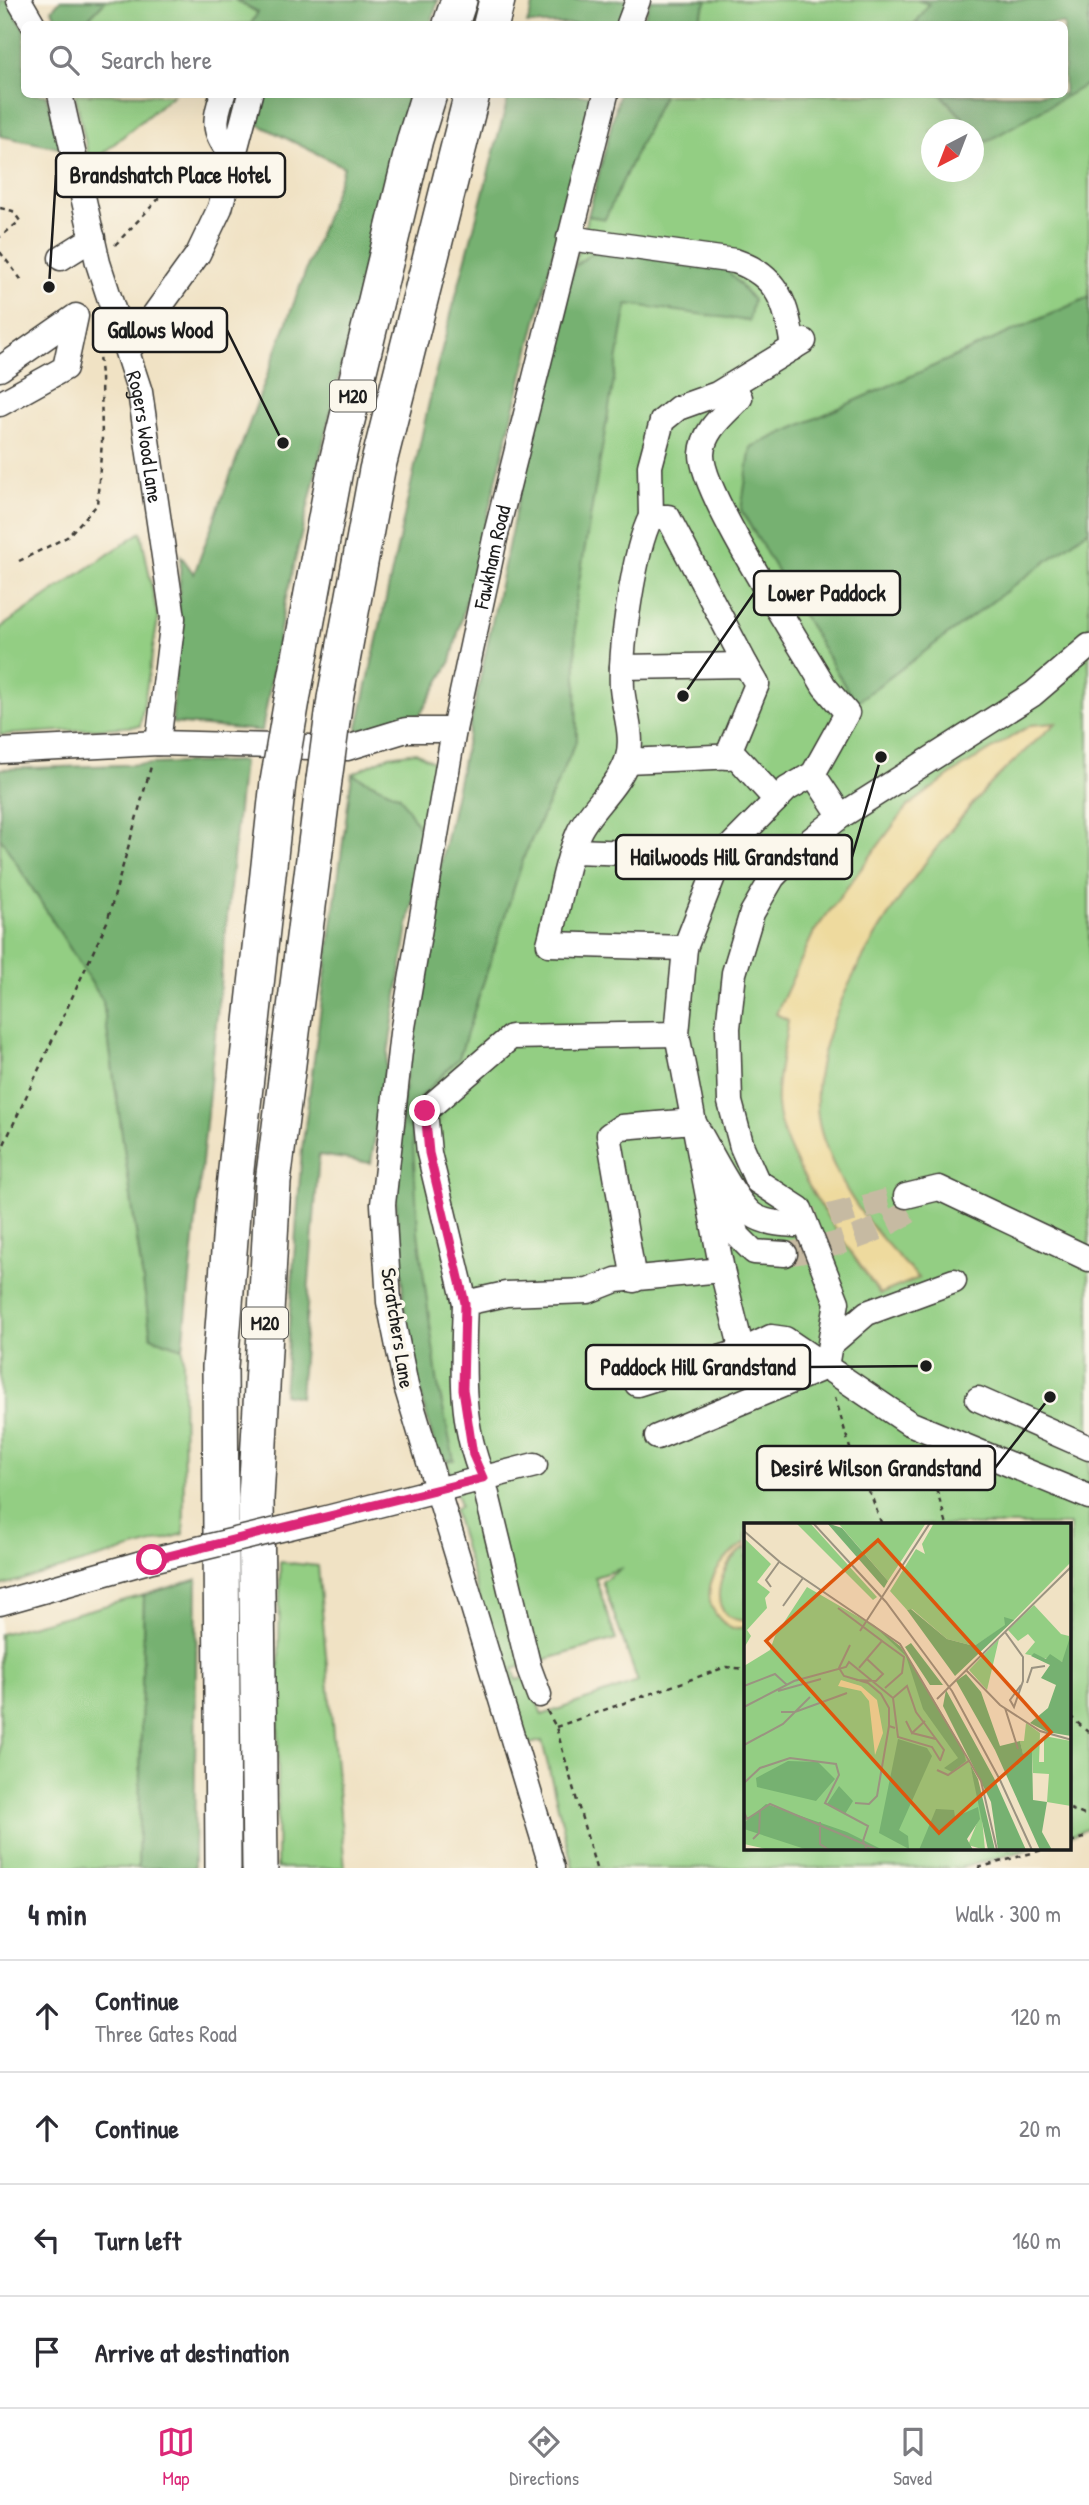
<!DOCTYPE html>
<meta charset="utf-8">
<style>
:root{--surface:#fff;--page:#f7f7f7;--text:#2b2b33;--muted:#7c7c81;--line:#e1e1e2;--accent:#db2777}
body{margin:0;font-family:"Patrick Hand",sans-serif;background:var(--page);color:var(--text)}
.compass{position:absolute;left:921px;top:119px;width:63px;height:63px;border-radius:50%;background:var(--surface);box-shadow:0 7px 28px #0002;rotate:222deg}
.stop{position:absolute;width:21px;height:21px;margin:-16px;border:5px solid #db2777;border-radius:50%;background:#fff}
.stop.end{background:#db2777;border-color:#fff;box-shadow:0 2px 7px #0008}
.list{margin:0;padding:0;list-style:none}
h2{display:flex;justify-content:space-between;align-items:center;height:91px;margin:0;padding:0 28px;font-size:30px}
h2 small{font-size:23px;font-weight:400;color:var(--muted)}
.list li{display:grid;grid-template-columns:46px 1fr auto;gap:21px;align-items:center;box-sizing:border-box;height:112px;padding:0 28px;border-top:2px solid var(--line)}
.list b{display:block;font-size:26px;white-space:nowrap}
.list p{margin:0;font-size:23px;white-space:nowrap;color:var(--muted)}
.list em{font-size:23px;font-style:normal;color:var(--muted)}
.icon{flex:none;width:38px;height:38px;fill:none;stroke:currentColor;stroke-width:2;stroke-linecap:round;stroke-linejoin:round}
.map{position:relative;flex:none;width:1089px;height:1868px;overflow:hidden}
.search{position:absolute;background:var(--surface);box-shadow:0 7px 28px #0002;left:21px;right:21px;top:21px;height:77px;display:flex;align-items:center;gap:18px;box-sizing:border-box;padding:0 24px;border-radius:10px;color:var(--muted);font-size:26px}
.sheet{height:539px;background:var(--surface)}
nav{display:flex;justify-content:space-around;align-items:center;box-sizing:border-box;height:98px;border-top:2px solid var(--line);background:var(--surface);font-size:19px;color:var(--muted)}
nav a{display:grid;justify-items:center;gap:4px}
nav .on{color:var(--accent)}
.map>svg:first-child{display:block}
.green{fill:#93ce83;stroke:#587550;stroke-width:2;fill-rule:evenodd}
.forest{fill:#76b171;stroke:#496646;stroke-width:2}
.sand{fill:#eeda9e;stroke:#857b5d;stroke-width:2}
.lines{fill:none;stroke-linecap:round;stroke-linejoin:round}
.minor-tunnel{stroke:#c6baa2;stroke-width:24;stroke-dasharray:24 12;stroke-linecap:butt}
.minor-casing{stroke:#3c3a35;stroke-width:27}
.highway-casing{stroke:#3c3a35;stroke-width:38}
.path{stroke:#3c3a35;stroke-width:2.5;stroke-dasharray:5 5;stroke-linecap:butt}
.minor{stroke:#fff;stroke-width:24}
.highway{stroke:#fff;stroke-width:35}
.minor-bridge-casing{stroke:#3c3a35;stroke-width:27;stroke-linecap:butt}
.highway-bridge-casing{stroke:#3c3a35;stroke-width:38;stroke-linecap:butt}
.minor-bridge{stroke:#fff;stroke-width:24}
.highway-bridge{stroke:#fff;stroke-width:35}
.route{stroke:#db2777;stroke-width:9}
.labels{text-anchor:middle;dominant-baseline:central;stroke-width:7;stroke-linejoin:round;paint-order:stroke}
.shield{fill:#fbf7ec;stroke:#5f5e5a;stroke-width:2}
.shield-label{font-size:19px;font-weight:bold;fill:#1c1c1c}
.street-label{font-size:21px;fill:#1c1c1c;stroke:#fbf7ec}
.inset-road{fill:none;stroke:#9b9381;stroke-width:2}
.view{fill:#de560d;fill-opacity:0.15;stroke:#de560d;stroke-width:3.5}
.inset-edge{fill:none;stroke:#1c1c1c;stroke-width:3.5}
.leader{fill:none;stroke:#1c1c1c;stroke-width:2.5}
.callout-dot{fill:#1c1c1c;stroke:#fbf7ec;stroke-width:2.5}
.callout{fill:#fbf7ec;stroke:#1c1c1c;stroke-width:2.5}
.callout-label{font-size:23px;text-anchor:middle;font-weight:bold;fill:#1c1c1c}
</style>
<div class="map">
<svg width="1089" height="1868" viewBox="0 0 1089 1868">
<rect width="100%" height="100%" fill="#fbf7ec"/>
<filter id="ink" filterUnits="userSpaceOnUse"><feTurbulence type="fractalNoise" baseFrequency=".0143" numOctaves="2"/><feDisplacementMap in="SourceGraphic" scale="14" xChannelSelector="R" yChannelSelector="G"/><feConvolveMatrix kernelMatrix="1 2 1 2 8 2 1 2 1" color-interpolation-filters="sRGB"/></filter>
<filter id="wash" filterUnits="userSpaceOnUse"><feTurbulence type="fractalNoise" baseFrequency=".00686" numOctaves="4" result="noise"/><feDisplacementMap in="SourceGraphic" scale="28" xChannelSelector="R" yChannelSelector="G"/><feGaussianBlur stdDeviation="1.57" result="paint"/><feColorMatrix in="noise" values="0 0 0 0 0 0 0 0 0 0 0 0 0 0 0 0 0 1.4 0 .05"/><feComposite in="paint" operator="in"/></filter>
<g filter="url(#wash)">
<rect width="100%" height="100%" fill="#f0e2c4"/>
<path class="green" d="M 106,0 L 235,0 L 258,13 L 251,24 L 83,24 Z
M 707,0 L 931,0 L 930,24 L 696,24 Z
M 1089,68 L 1089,1828 L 1070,1836 L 1070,1525 L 746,1525 L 746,1849 L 1031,1849 L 958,1868 L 573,1868 L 542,1741 L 521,1746 L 454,1510 L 460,1506 L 431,1408 L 400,1104 L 595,250 L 574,267 L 588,216 L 605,218 L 663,95 L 1064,94 ZM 932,130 L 974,130 L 974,172 L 932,172 ZM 623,1568 L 602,1581 L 638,1682 L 542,1715 L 528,1677 L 517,1680 L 513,1669 L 616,1639 L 595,1577 Z
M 75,95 L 75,94 L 173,95 L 90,164 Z
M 141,532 L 158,619 L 140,726 L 0,735 L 0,628 Z
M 416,752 L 433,762 L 439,776 L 425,837 L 352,774 L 389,756 Z
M 0,837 L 103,1001 L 151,1337 L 183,1348 L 184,1534 L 0,1586 Z
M 280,1562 L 318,1566 L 345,1868 L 277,1868 Z
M 144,1595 L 138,1868 L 0,1868 L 0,1634 Z"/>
<path class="forest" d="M 0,0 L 8,0 L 24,29 L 24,94 L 46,95 L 64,149 L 0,136 Z
M 61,0 L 106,0 L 83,24 L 58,24 L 52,9 Z
M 235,0 L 438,0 L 431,24 L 251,24 L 258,12 Z
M 535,0 L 632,0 L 624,24 L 527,24 Z
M 650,0 L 707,0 L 696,24 L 642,24 Z
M 917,0 L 1089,0 L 1089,83 L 986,142 L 941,95 L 1064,94 L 1064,24 L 915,24 L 929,4 Z
M 212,94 L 411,95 L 388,173 L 285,602 L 262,731 L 172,723 L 181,556 L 194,574 L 344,167 L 209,100 Z
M 509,95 L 601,95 L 568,194 L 451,661 L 420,715 L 357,731 L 435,375 Z
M 619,95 L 663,95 L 605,219 L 588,216 Z
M 595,250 L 724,266 L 753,300 L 749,321 L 627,304 L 575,605 L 577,740 L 525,854 L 459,1058 L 411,1107 L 418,1232 L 438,1385 L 454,1460 L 438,1461 L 406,1335 L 395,1189 L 408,1051 L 438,877 L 554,330 L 574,267 Z
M 1089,297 L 1089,530 L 855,703 L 741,510 L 751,447 Z
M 243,761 L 183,1348 L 151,1337 L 103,1001 L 0,837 L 0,769 Z
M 352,774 L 400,796 L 425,837 L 408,925 L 371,1163 L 319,1155 L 300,1397 L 284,1394 L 302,1149 Z
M 197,1579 L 194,1868 L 138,1868 L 144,1595 Z"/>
<path class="sand" d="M 1056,723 C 1033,744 1008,765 987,788 C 921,860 789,1032 822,1135 C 840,1193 877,1236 919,1278 L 880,1294 C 850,1251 781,1157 777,1105 C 775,1081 785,1045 788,1020 L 776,1014 L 814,932 L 907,807 L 953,773 L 1031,725 Z
M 746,1543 L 746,1547 C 720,1561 701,1620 746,1621 L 746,1627 L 732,1629 C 691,1603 712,1562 746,1543 Z"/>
</g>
<g filter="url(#ink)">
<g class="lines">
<path class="minor-tunnel" d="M 795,1225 L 906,1196
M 785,1254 C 832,1248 872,1235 912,1210"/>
<defs>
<g id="minor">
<path d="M 19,0 L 33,24"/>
<path d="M 629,24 L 638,0"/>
<path id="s1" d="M 60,94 L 98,263 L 140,392 L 173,618 L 158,743"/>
<path d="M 223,94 C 212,123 214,134 233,157"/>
<path d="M 569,238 L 735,261 C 779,276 787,305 793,348"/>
<path d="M 61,258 L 93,238"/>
<path d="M 128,351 L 198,254 L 220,208 L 250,94"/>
<path d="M 0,369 L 76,316 L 65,368 L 0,404"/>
<path d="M 733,385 L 740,398 C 725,414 703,430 702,454 C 701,493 800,643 824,686 L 847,713 L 813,774 L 787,789 L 721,856 L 685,948 L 677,1034 L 722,1270 L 742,1351 L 771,1337 L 785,1339 L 909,1423 L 1089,1497"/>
<path d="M 651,517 L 650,466 L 662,421 L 678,408 L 717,394 L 804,341"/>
<path d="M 622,667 L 746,665 L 757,684 L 727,757"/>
<path d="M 0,751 L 158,743 L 347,748 L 406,730 L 454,730"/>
<path d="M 627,761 L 736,756 L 776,800"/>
<path d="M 841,816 L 1033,694 L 1089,646"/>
<path d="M 573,851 L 721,856"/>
<path d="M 685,948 L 549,944 C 559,908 564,866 579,832 C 590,809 617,788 627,761 C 635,737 624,712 622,688 C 620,650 634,549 651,517 L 668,517 L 746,665"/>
<path d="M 721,1180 L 738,1236 L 754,1252 L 785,1254"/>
<path d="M 906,1196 L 939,1188 L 1089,1259"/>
<path d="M 634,1280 L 609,1135 L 621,1127 L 693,1121 C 706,1143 734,1201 753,1215 C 764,1223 782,1224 795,1225"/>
<path d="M 465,1303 L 429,1153 L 425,1111 L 511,1037 L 677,1034"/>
<path d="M 831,1344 L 867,1313 L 954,1281"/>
<path d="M 637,1384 L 742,1351"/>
<path d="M 978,1399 L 1089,1448"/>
<path d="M 657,1437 L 826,1367 L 837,1302 L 800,1209 L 757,1181 L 742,1147 L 730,1102 L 728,1028 L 734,973 L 752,913 L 773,877 L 802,847 L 841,816 L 813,774"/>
<path d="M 323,1519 L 535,1465"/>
<path d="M 0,1603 L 152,1560"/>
<path d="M 539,1695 L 529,1668 L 483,1478 C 459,1422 463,1363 465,1303 L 506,1294 L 588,1291 L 616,1280 L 722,1270"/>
<path id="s2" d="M 552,1868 L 406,1386 L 389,1302 L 383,1204 L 402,1033 L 454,730 L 496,534 L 606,94"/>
</g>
<path id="highway" d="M 451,24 L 459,0
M 491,24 L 497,0
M 335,699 L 377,470 L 472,94
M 292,700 L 335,470 L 415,139 L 429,94
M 223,1868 L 220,1367 L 234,1188 L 278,782
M 260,1868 L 256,1499 L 273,1182 L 324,780"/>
</defs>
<use href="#minor" class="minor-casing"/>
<use href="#highway" class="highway-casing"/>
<path class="path" d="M 0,208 L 13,211 L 20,221 L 0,237
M 115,245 L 168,189 C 178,188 198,165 209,158
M 0,252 L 23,282
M 19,561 L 67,537 L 97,505 L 102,442 L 101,375 L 96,326
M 0,1153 L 107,922 L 152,763
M 835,1397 L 859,1479 L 871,1495 L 882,1525
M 925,1451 L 947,1525
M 547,1711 L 556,1727 L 596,1868
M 1070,1716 L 1089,1733
M 556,1727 L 726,1667 L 746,1669
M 1070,1809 L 1089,1817
M 1070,1842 L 1089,1836
M 978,1868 L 1046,1849"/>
<use href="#minor" class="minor"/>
<use href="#highway" class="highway"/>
<defs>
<path id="minor-bridge" d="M 152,1560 L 323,1519"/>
<path id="highway-bridge" d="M 324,780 L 335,699
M 278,782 L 292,700"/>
</defs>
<use href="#minor-bridge" class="minor-bridge-casing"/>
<use href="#highway-bridge" class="highway-bridge-casing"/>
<use href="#minor-bridge" class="minor-bridge"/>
<use href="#highway-bridge" class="highway-bridge"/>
</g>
</g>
<g class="lines" filter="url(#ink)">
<path class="route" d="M 152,1560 L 483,1478 L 473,1455 L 463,1389 L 465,1303 L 429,1153 L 425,1111"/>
</g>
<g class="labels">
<g class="shield">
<rect x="330" y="380.5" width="46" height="31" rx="5"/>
<rect x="242" y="1307.5" width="46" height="31" rx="5"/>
</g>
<g class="shield-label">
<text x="353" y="396">M20</text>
<text x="265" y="1323">M20</text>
</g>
<g class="street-label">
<text stroke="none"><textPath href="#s1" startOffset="354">Rogers Wood Lane</textPath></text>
<text stroke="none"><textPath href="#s2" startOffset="1344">Fawkham Road</textPath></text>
<text transform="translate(398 1328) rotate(81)">Scratchers Lane</text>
</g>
</g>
<g transform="translate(744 1523)">
<rect width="327" height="327" fill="#f0e2c4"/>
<path d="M 52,0 L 66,0 L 133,74 L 129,77 ZM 94,0 L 182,0 L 144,58 ZM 190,0 L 327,0 L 327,39 L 270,97 L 230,123 L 203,116 L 168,86 L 163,87 L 146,68 L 172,26 L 181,31 L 178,21 ZM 0,15 L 27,41 L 13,59 L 26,69 L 21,75 L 23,85 L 3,107 L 7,113 L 0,125 ZM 63,64 L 132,104 L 163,133 L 226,241 L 237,285 L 241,327 L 224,322 L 235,295 L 180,327 L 26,327 L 0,321 L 0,143 L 26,127 L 31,113 ZM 290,82 L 317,111 L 325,113 L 326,127 L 318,139 L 281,131 L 291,119 L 284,111 L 274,118 L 264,107 ZM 255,116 L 243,167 L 225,147 ZM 282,200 L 296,210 L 295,239 L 300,239 L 300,213 L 327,218 L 327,283 L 303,279 L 305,251 L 289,250 L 288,230 L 279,232 L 276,218 L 280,218 Z" fill="#93ce83"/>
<path d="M 83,0 L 98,5 L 144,58 L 140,65 ZM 167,86 L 203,116 L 230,123 L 261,102 L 260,94 L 270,97 L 211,153 L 163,87 ZM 126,99 L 156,123 L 167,139 L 219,226 L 222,238 L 208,249 L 200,245 L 214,235 L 179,186 L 162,133 ZM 327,111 L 327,213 L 303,209 L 286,200 L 304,185 L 312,162 L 297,155 L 306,142 L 287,133 L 290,130 L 302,136 L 306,131 L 318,139 ZM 167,120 L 199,162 L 186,162 L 161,124 ZM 222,151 L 237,169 L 256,223 L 276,218 L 279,231 L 288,229 L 289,277 L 303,279 L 298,309 L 308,327 L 296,327 L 251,227 L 212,158 ZM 202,167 L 250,255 L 282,327 L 254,327 L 247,279 L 199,183 ZM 154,216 L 183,225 L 188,233 L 155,307 L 164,313 L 165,326 L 135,310 ZM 44,238 L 74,239 L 91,256 L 72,278 L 13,264 L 12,255 ZM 226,241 L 234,256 L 251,327 L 244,327 ZM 95,263 L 109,278 L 101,291 L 83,281 ZM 22,281 L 103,309 L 139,327 L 64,327 L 0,306 L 0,300 ZM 234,284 L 236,296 L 223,316 L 229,327 L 175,327 L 192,286 L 210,287 L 211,294 Z" fill="#76b171"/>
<path d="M 97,157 L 117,163 L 133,177 L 139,210 L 131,232 L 125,178 L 117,168 L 94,163 Z" fill="#eeda9e"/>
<path class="inset-road" d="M 69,0 L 142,79 L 208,168 L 256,257 L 288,327M 0,8 L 37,40 L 156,121 L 237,258 L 253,327M 27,64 L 22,57 L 35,39M 39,83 L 59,55M 94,85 L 138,118 L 115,145M 116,108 L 186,0M 261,109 L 279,134 L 279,158 L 270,184 L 266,177 L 277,162M 138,118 L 160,134 L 158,150 L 141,165M 106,122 L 95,145 L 100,153 L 124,160 L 137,171 L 145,185 L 145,203 L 151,205M 222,147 L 256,182 L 296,208 L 328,217M 112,157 L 132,158 L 139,151 L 123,136M 283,160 L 288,145 L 301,143M 0,163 L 31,151 L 43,162M 34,168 L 77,156M 149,175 L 163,163 L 172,189 L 192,216 L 168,210M 193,176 L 328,43M 0,184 L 50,158 L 102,144 L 105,139 L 149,175 L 154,214 L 188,224 L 196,237M 261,185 L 274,226M 37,189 L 51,189 L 103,170M 162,198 L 168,210 L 181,198M 192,216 L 200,227 L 196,238M 0,222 L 39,201 L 66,174M 193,247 L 204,252 L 226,237M 0,260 L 16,245 L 46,235 L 92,241 L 95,252 L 81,280 L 124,303 L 119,318 L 123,327M 111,280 L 125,281 L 133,273 L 145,203M 0,289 L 3,296 L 26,281 L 134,327M 76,299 L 76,321 L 85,327M 9,316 L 15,310 L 16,287"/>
<path class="view" d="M 134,17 L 307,209 L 195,310 L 22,118 Z"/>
<rect width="327" height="327" class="inset-edge"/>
</g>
<path class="leader" d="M49 287L56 175M283 443L227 330M683 696L754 593M881 757L852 857M926 1366L810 1367M1050 1397L995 1468"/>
<g class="callout-dot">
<circle cx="49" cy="287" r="7"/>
<circle cx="283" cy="443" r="7"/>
<circle cx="683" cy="696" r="7"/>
<circle cx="881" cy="757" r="7"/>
<circle cx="926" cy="1366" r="7"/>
<circle cx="1050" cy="1397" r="7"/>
</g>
<g class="callout">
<rect x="56" y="153" width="229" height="44" rx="7"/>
<rect x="93" y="308" width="134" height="44" rx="7"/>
<rect x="754" y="571" width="146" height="44" rx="7"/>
<rect x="616" y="835" width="236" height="44" rx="7"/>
<rect x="586" y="1345" width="224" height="44" rx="7"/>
<rect x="757" y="1446" width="238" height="44" rx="7"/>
</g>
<g class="callout-label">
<text x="170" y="183">Brandshatch Place Hotel</text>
<text x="160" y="338">Gallows Wood</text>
<text x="827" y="601">Lower Paddock</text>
<text x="734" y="865">Hailwoods Hill Grandstand</text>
<text x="698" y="1375">Paddock Hill Grandstand</text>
<text x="876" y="1476">Desiré Wilson Grandstand</text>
</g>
</svg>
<svg class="compass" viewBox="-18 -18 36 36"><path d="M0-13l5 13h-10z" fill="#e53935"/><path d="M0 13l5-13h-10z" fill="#7c7c81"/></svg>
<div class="stop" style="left:152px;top:1560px"></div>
<div class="stop end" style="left:425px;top:1111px"></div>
<div class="search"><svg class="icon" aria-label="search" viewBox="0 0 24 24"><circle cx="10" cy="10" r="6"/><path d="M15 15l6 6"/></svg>Search here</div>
</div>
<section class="sheet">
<h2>4 min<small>Walk · 300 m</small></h2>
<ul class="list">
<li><svg class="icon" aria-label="ahead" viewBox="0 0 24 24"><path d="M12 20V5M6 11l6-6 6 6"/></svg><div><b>Continue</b><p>Three Gates Road</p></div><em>120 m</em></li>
<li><svg class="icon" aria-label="ahead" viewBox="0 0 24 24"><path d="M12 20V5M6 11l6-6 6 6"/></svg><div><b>Continue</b></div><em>20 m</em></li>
<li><svg class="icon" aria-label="left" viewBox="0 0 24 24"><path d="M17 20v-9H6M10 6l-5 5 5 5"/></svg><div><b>Turn left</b></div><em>160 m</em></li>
<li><svg class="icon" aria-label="arrive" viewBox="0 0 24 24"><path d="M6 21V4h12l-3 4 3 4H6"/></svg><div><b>Arrive at destination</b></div></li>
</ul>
</section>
<nav>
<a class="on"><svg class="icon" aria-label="map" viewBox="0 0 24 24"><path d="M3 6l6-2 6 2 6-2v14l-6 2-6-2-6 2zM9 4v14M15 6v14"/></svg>Map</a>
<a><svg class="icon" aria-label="directions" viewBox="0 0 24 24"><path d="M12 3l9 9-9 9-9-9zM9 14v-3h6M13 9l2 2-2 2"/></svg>Directions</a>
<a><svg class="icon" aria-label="saved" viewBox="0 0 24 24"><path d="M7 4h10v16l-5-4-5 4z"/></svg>Saved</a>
</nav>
